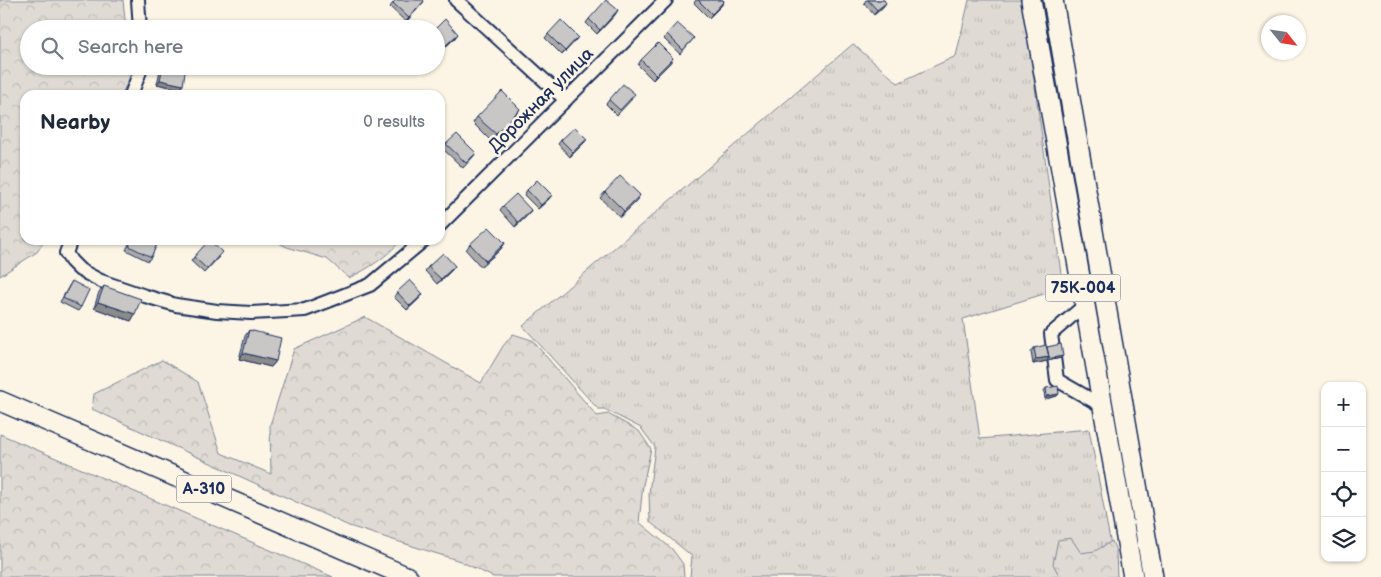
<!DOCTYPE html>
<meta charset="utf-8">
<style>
:root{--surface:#fff;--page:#f2f2f3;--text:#1f2937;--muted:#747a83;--line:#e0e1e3}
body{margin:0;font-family:"Balsamiq Sans",sans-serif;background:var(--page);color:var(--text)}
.controls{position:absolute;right:15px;bottom:15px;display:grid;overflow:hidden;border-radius:10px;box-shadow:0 1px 4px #0004}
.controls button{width:45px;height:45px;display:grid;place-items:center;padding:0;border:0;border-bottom:1px solid var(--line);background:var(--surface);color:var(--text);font:25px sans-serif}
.compass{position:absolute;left:1261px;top:15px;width:45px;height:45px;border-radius:50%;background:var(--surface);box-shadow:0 1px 4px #0004;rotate:120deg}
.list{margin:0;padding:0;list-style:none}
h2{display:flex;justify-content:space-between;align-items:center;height:65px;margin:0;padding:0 20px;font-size:21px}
h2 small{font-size:16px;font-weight:400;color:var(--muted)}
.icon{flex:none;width:28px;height:28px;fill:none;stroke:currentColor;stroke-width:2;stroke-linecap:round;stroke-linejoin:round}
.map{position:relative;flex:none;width:1381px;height:577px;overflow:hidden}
.search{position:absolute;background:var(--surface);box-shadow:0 1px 4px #0004;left:20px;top:20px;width:425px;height:55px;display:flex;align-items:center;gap:12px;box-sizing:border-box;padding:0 18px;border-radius:28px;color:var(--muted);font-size:19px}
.panel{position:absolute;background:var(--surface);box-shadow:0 1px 4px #0004;left:20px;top:90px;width:425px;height:155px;border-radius:15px}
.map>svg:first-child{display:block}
.grass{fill:url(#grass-tufts);stroke:#7d8599}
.forest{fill:url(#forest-crowns);stroke:#7d8599}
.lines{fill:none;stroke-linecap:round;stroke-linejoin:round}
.minor-casing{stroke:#1b2f5e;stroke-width:16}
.highway-casing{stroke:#1b2f5e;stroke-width:22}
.minor{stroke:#fcf5e5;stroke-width:12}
.highway{stroke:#fcf5e5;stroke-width:19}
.wall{fill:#acabaa;stroke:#1b2f5e}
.shaded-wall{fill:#8c8b8b;stroke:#1b2f5e}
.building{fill:#c8c7c6;stroke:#1b2f5e}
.labels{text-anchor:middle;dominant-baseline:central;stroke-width:5;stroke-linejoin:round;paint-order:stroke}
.shield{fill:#fcf5e5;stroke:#5e6a86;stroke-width:1}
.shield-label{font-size:16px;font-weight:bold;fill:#1b2f5e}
.street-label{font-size:18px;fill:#1b2f5e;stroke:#fcf5e5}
</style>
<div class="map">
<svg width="1381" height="577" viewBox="0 0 1381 577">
<defs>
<pattern id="grass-tufts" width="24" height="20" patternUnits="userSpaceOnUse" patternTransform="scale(1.25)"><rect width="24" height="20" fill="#dfdbd4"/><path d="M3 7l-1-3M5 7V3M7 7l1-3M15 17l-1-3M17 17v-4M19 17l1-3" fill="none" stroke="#bfbcb8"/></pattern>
<pattern id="forest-crowns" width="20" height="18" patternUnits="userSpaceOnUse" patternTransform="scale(1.25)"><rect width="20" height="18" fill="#dfdbd4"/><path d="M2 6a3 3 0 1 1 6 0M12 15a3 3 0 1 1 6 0" fill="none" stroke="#bfbcb8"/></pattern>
</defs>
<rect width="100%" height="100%" fill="#fcf5e5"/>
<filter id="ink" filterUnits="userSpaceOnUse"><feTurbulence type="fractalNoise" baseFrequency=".02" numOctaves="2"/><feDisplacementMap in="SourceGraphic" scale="10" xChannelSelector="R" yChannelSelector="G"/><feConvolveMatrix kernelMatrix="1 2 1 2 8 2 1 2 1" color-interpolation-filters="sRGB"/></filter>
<g filter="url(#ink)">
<path class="grass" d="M 969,0 L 1023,0 L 1063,288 L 963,319 L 980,439 L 1089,429 L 1117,577 L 690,577 L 692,556 L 650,522 L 649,493 L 655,447 L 641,428 L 604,409 L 598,409 L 523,326 L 853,44 L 898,83 L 956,56 Z"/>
<path class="forest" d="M 0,0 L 123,0 L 126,29 L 29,29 L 29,66 L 132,66 L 133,72 L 121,95 L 25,95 L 25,240 L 45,240 L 37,252 L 0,276 Z
M 273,240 L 401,240 C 387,257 368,269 349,278 L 327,259 L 287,247 Z
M 365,317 L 481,383 L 503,346 L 513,334 L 532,340 L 597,416 L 608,414 L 639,431 L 651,449 L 643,485 L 639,522 L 672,549 L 683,564 L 684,577 L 493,577 L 460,561 L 349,526 L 92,409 L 94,394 L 162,360 L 198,382 L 221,453 L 271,474 L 270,425 L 294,349 Z
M 0,434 L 333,577 L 0,577 Z
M 1071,538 L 1081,553 L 1095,551 L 1112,541 L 1116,551 L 1117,577 L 1060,577 L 1053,564 L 1058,540 Z"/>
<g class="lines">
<defs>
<path id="minor" d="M 138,0 L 140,29
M 456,0 L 566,100
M 131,95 L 142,66
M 440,225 L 666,0
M 71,240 L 66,253 L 71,261 L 80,270 L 101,281 L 145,296 L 176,305 L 217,311 L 251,313 L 305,310 L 370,285 L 424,240
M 1086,304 L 1051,334 L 1057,380 L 1104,407"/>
<path id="highway" d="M 1031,0 L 1133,577
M 1053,0 L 1153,577
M 0,401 L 408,577"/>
</defs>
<use href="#minor" class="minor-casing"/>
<use href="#highway" class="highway-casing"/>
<use href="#minor" class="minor"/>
<use href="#highway" class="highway"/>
</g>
<path class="wall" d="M 696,0 L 723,0 L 724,1 L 721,6 L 709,18 L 694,3 Z
M 866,0 L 884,0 L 883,7 L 874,15 L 864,3 Z
M 424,1 L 406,22 L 390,7 L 393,3 Z
M 615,15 L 597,34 L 586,23 L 589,19 Z
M 436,29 L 455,38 L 442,50 L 436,44 Z
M 548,34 L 575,41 L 562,55 L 545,38 Z
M 667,34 L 694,38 L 680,54 L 664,39 Z
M 641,60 L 670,63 L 653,80 L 638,65 Z
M 161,66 L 186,66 L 180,89 L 157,84 Z
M 632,99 L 617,115 L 606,104 L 609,100 Z
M 516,115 L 491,141 L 473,123 L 477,117 Z
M 587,139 L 584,143 L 570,157 L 558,144 L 561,140 Z
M 446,144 L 476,153 L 473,157 L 463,168 L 443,149 Z
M 527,190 L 549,199 L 538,209 L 524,195 Z
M 605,192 L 636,202 L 620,217 L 600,198 Z
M 503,206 L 531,210 L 528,215 L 515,227 L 500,210 Z
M 131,240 L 159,240 L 151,257 L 148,261 L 126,250 Z
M 505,243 L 500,250 L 481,267 L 466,250 L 470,244 Z
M 194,257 L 219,257 L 204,273 L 191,261 Z
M 455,266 L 452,270 L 437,284 L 425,271 L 428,267 Z
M 72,281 L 81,307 L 78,311 L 60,302 L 69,286 Z
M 104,286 L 135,314 L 131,321 L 94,308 L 99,292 Z
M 397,292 L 420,298 L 407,310 L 394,297 Z
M 249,330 L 276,361 L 271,367 L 239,359 L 245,336 Z
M 1047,347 L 1061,358 L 1033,364 L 1031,352 L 1034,348 Z
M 1046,388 L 1059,394 L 1057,396 L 1045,399 L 1044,391 Z"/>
<path class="shaded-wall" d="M 424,1 L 421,5 L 406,22 L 409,18 Z
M 724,1 L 721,6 L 709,18 L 712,14 Z
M 886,3 L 883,7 L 874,15 L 877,10 Z
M 618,10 L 615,15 L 597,34 L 600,30 Z
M 458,34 L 455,38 L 442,50 L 445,46 Z
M 578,37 L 575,41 L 562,55 L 565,51 Z
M 673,58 L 670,63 L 653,80 L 656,75 Z
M 160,80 L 183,85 L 180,89 L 157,84 Z
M 520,109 L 516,115 L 491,141 L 496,134 Z
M 587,139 L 584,143 L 570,157 L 573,152 Z
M 552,195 L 549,199 L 538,209 L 541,205 Z
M 640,195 L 636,202 L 620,217 L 624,211 Z
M 531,210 L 528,215 L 515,227 L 518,222 Z
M 505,243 L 500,250 L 481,267 L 486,261 Z
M 455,266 L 452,270 L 437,284 L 441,279 Z
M 423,294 L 420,298 L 407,310 L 410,306 Z
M 98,302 L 135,314 L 131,321 L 94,308 Z
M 243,353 L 276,361 L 271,367 L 239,359 Z
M 1063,356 L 1061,358 L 1033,364 L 1036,359 L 1049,357 Z
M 1059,394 L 1057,396 L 1045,399 L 1047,396 Z"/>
<path class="building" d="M 396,0 L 423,0 L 424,1 L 409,18 L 393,3 Z
M 606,0 L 618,10 L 600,30 L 589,19 Z
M 698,0 L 723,0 L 724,1 L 712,14 Z
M 868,0 L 884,0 L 886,3 L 877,10 Z
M 445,19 L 458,34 L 445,46 L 436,36 L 436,29 L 435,29 Z
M 561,20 L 578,37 L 565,51 L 548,34 Z
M 677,23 L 694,38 L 683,50 L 667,34 Z
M 658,43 L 673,58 L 656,75 L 641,60 Z
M 163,66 L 186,66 L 183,85 L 160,80 Z
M 623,84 L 635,94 L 620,110 L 609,100 Z
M 502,91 L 520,109 L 496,134 L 477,117 Z
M 158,93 L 165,95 L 157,95 Z
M 575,127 L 587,139 L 573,152 L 561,140 Z
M 457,134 L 476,153 L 466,163 L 446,144 Z
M 620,176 L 640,195 L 624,211 L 605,192 Z
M 537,180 L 552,195 L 541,205 L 527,190 Z
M 440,181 L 444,184 L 440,189 Z
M 516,194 L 531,210 L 518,222 L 503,206 Z
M 489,227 L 505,243 L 486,261 L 470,244 Z
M 132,240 L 159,240 L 151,257 L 129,246 Z
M 209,240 L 222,252 L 207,269 L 194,257 Z
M 443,253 L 455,266 L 441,279 L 428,267 Z
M 410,280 L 423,294 L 410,306 L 397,292 Z
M 72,281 L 89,290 L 81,307 L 63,298 Z
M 104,286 L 141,299 L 135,314 L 98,302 Z
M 249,330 L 281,338 L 276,361 L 243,353 Z
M 1061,344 L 1063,356 L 1047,359 L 1049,357 L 1047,347 Z
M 1046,345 L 1049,357 L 1036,359 L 1034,348 Z
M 1058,386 L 1059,394 L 1047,396 L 1046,388 Z"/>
</g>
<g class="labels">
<g class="shield">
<rect x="1045.5" y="274.5" width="75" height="27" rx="4"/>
<rect x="176.5" y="475.5" width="55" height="27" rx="4"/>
</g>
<g class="shield-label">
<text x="1083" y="288">75К-004</text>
<text x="204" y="489">А-310</text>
</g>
<g class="street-label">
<text transform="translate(541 100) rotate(-45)">Дорожная улица</text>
</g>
</g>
</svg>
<div class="controls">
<button>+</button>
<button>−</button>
<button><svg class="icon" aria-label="locate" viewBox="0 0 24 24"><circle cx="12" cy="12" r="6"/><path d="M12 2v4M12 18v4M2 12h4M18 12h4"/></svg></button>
<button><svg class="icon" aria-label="layers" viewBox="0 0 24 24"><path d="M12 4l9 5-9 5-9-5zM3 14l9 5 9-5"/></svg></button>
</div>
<svg class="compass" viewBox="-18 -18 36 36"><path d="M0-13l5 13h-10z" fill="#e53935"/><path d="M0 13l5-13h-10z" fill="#747a83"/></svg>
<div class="search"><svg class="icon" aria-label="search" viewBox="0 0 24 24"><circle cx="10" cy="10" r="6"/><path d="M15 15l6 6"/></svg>Search here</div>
<section class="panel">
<h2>Nearby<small>0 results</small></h2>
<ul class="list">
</ul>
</section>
</div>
